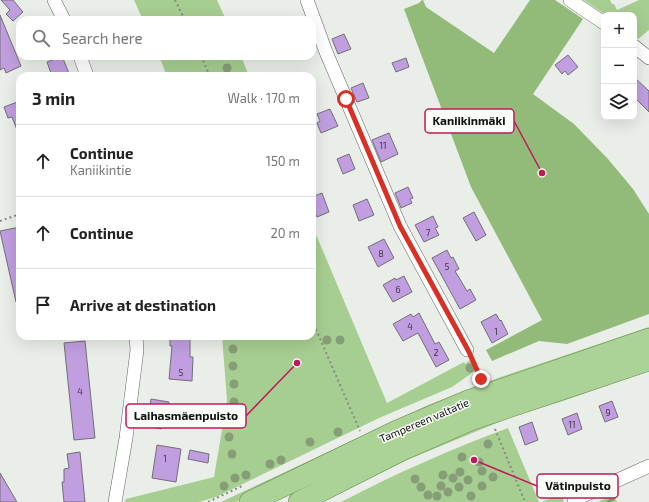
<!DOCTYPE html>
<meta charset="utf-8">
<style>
:root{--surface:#fff;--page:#f2f2f2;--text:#222;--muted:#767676;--line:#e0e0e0}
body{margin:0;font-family:"Exo 2",sans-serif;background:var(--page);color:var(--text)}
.controls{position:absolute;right:12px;top:12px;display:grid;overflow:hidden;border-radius:8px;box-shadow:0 4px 16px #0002}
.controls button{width:36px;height:36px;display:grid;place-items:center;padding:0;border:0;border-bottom:1px solid var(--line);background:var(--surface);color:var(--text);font:20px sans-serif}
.stop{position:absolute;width:12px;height:12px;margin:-9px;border:3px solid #d93025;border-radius:50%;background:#fff}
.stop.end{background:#d93025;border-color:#fff;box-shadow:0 1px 4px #0008}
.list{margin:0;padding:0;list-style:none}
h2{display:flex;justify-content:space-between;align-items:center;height:52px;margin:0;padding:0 16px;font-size:17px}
h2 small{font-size:13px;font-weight:400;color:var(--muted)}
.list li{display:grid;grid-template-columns:26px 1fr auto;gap:12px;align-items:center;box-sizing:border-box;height:72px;padding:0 16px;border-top:1px solid var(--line)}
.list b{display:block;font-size:15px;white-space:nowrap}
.list p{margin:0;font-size:13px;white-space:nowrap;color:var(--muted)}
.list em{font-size:13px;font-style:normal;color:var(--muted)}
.icon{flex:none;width:22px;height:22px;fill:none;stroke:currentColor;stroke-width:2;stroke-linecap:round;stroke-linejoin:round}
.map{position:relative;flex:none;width:649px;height:502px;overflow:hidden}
.search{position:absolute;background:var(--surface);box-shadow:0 4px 16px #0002;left:16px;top:16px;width:300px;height:44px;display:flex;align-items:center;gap:10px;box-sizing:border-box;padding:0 14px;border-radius:12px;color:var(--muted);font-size:15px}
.panel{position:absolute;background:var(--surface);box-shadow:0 4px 16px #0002;left:16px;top:72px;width:300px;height:268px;border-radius:12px}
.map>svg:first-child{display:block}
.green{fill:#a7ce91}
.forest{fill:#92bb7a}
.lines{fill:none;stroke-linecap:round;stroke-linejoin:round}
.stream{stroke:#78a161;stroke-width:3.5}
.building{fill:#c09ee0;stroke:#726f75}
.minor-casing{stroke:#60645f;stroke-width:14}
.trunk-casing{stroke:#688856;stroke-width:22}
.path{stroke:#878985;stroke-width:2;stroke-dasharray:2 3;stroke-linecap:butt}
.minor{stroke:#fff;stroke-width:13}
.trunk{stroke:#acd396;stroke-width:21}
.tree{fill:#869e77}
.route{stroke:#d93025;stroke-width:5}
.labels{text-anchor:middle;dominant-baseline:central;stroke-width:3;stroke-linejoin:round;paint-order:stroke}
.number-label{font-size:9px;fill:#3c3443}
.street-label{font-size:11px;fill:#10110f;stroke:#f8fbf6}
.leader{fill:none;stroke:#c2185b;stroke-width:1.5}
.callout-dot{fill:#c2185b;stroke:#f8fbf6;stroke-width:1.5}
.callout{fill:#f8fbf6;stroke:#c2185b;stroke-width:1.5}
.callout-label{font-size:12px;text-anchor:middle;font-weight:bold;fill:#10110f}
</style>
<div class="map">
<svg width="649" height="502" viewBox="0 0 649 502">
<rect width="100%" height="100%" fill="#eaeee8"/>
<path class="green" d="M 134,0 L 217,0 L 226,20 L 143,20 Z
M 584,0 L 610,0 L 612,4 L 614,4 L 617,10 L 639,0 L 649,0 L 649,30 L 638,39 L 634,36 L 634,15 L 606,15 Z
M 159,56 L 241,56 L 249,76 L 167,76 Z
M 312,225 L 387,403 L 464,362 L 465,364 L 470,360 L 474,366 L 475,371 L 452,387 L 379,418 L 216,497 L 199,502 L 125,502 L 126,499 L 214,477 L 227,400 L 222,336 L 312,336 Z
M 649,327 L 649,331 L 378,432 L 236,502 L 221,502 L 428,405 L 498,378 Z
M 649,367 L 649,371 L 563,401 L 511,417 L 407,460 L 323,502 L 315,502 L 466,430 Z
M 508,428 L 539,502 L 341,502 C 395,474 451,449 508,428 Z
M 561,494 L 564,502 L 542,502 Z
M 614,494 L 617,502 L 598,502 Z"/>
<path class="forest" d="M 422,0 L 423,0 L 426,7 L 494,53 L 530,0 L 555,0 L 583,19 L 533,94 L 574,124 L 608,159 L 633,189 L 649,214 L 649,314 L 567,344 L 539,341 L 492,361 L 486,350 L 542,320 L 471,187 L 404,9 L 419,3 Z"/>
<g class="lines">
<path class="stream" d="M 608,502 L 613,499"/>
</g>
<path class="building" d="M 1,0 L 13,0 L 23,12 L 13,21 L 6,14 L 10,10 Z
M 0,15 L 21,66 L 6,73 L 4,68 L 0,70 Z
M 344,34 L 351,49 L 338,54 L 332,39 Z
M 568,55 L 578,67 L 568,75 L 565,71 L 562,74 L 555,65 Z
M 62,56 L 70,76 L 52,76 L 47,62 Z
M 406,58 L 409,67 L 396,72 L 392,63 Z
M 634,77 L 649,91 L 649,112 L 634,97 Z
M 363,83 L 369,98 L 357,102 L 351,88 Z
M 20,101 L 20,135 L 19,135 L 12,117 L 8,118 L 4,107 Z
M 330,109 L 338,126 L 321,133 L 317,123 L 320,121 L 317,114 Z
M 389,133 L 398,154 L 381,162 L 372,140 Z
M 349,154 L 355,169 L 343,174 L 337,159 Z
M 408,187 L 413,198 L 410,199 L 412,203 L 401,208 L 395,193 Z
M 322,193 L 329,212 L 317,217 L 312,206 L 312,197 Z
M 367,199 L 374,215 L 359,221 L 353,205 Z
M 474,212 L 486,235 L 476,241 L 463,218 Z
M 433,216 L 438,227 L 435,228 L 439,235 L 424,242 L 415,225 Z
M 20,227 L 20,301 L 16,302 L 0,231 Z
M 384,239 L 394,258 L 378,267 L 368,247 Z
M 447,250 L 451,258 L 453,257 L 459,269 L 455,271 L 467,291 L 470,289 L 476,300 L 460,309 L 432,258 Z
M 404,276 L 412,292 L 393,302 L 383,285 L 395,278 L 396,280 Z
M 419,313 L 435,344 L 439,342 L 449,360 L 436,367 L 418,333 L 403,341 L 393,324 L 411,314 L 413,317 Z
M 496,314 L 500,321 L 501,320 L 508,334 L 492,343 L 481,322 Z
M 170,336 L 190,336 L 190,357 L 193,357 L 192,381 L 169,379 L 172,346 L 170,346 Z
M 85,341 L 95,438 L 74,440 L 64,343 Z
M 151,399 L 169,402 L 167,412 L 165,412 L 164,420 L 163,420 L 161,429 L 151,427 L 152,418 L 148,417 Z
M 612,401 L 618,417 L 605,422 L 599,406 Z
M 577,413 L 582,429 L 568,435 L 562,419 Z
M 532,422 L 538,440 L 525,445 L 519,427 Z
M 157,445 L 181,449 L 176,482 L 152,478 Z
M 190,450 L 209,454 L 208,463 L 188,459 Z
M 80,452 L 85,502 L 64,502 L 62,482 L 64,482 L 64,469 L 69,468 L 67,454 Z
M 0,473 L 17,502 L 0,502 Z"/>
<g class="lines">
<defs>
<path id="minor" d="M 54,0 L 64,20
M 307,0 L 326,52 L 400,226 L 467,350
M 570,0 L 604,23
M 634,46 L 649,58
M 80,56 L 87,76
M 574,500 L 649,466
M 115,502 L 126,438 L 137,350 L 136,336"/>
<path id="trunk" d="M 250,502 L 397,431 L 468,401 L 649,339
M 299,502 L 402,450 L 473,419 L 649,360"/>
</defs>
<use href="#minor" class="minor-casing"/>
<use href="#trunk" class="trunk-casing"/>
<path class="path" d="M 175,0 L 185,20
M 201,56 L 210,76
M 0,221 L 20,214
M 312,320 L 360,431
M 472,360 L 481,379
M 495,429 L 525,502
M 208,502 L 242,486"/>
<use href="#minor" class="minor"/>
<use href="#trunk" class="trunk"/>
</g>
<g class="tree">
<circle cx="227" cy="68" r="4.5"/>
<circle cx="327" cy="340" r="4.5"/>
<circle cx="340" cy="340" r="4.5"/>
<circle cx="233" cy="349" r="4.5"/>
<circle cx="233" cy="366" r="4.5"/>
<circle cx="470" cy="368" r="4.5"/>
<circle cx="234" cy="384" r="4.5"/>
<circle cx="234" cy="402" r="4.5"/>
<circle cx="338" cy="432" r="4.5"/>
<circle cx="229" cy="437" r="4.5"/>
<circle cx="310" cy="442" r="4.5"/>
<circle cx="488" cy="444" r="4.5"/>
<circle cx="232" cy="454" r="4.5"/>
<circle cx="462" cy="457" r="4.5"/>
<circle cx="281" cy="460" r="4.5"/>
<circle cx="479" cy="462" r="4.5"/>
<circle cx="270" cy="464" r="4.5"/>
<circle cx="482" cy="471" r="4.5"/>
<circle cx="460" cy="472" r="4.5"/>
<circle cx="246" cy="475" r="4.5"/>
<circle cx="443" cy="475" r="4.5"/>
<circle cx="493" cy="477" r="4.5"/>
<circle cx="235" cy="478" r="4.5"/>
<circle cx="453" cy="478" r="4.5"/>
<circle cx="415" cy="479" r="4.5"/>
<circle cx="468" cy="480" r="4.5"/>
<circle cx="224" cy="486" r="4.5"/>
<circle cx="441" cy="486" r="4.5"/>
<circle cx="482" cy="486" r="4.5"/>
<circle cx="421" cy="487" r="4.5"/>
<circle cx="459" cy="487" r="4.5"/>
<circle cx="448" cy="492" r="4.5"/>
<circle cx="428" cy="495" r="4.5"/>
<circle cx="437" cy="496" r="4.5"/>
<circle cx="471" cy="496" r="4.5"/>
</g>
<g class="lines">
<path class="route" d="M 346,99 L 400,226 L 468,350 L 481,379"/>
</g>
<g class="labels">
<g class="number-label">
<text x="383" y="145">11</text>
<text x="428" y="232">7</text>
<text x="381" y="253">8</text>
<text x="447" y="266">5</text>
<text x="398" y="289">6</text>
<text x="410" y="326">4</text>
<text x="496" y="331">1</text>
<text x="436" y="352">2</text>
<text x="181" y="372">5</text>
<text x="80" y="391">4</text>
<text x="608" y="412">9</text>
<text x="572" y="424">11</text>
<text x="165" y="458">1</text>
</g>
<g class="street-label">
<text transform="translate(424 420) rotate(-23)">Tampereen valtatie</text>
</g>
</g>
<path class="leader" d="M542 173L514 121M297 363L246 416M474 460L537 486"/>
<g class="callout-dot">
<circle cx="542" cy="173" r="4"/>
<circle cx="297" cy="363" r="4"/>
<circle cx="474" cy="460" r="4"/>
</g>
<g class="callout">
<rect x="425" y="109" width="89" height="24" rx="4"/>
<rect x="126" y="404" width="120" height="24" rx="4"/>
<rect x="537" y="474" width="81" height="24" rx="4"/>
</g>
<g class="callout-label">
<text x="469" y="125">Kaniikinmäki</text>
<text x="186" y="420">Laihasmäenpuisto</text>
<text x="578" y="490">Vätinpuisto</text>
</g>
</svg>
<div class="controls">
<button>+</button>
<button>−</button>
<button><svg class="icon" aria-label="layers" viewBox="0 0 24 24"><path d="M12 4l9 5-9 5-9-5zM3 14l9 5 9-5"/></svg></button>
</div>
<div class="stop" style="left:346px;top:99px"></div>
<div class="stop end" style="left:481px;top:379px"></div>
<div class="search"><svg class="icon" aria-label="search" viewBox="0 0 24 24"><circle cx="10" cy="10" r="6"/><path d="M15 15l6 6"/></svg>Search here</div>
<section class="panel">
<h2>3 min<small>Walk · 170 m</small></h2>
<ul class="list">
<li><svg class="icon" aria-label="ahead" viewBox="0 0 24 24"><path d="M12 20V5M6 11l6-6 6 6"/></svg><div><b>Continue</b><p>Kaniikintie</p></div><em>150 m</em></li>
<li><svg class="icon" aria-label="ahead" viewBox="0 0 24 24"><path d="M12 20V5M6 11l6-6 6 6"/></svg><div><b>Continue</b></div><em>20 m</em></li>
<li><svg class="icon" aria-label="arrive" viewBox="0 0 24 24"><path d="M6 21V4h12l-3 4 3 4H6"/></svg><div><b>Arrive at destination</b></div></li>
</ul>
</section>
</div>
